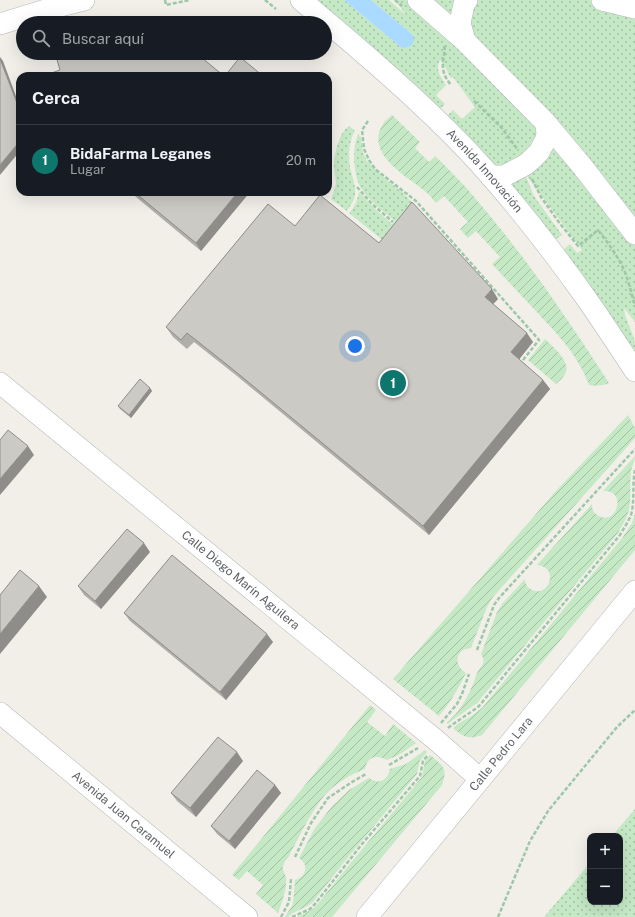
<!DOCTYPE html>
<html lang="es">
<meta charset="utf-8">
<style>
:root{--surface:#171b24;--page:#20242c;--text:#f1f3f6;--muted:#9ea1a6;--line:#363941;--accent:#0f766e}
body{margin:0;font-family:"Public Sans",sans-serif;background:var(--page);color:var(--text)}
.controls{position:absolute;right:12px;bottom:12px;display:grid;overflow:hidden;border-radius:8px;box-shadow:0 4px 16px #0002}
.controls button{width:36px;height:36px;display:grid;place-items:center;padding:0;border:0;border-bottom:1px solid var(--line);background:var(--surface);color:var(--text);font:20px sans-serif}
.you{position:absolute;left:355px;top:346px;width:14px;height:14px;margin:-10px;border:3px solid #fff;border-radius:50%;background:#1a73e8;box-shadow:0 0 0 6px #1a73e833}
.badge{display:grid;place-items:center;width:26px;height:26px;border-radius:50%;background:var(--accent);color:#fff;font-size:13px;font-weight:700}
.pin{position:absolute;translate:-50% -50%;border:2px solid #fff;box-shadow:0 1px 4px #0006}
.list{margin:0;padding:0;list-style:none}
h2{display:flex;justify-content:space-between;align-items:center;height:52px;margin:0;padding:0 16px;font-size:17px}
h2 small{font-size:13px;font-weight:400;color:var(--muted)}
.list li{display:grid;grid-template-columns:26px 1fr auto;gap:12px;align-items:center;box-sizing:border-box;height:72px;padding:0 16px;border-top:1px solid var(--line)}
.list b{display:block;font-size:15px;white-space:nowrap}
.list p{margin:0;font-size:13px;white-space:nowrap;color:var(--muted)}
.list em{font-size:13px;font-style:normal;color:var(--muted)}
.icon{flex:none;width:22px;height:22px;fill:none;stroke:currentColor;stroke-width:2;stroke-linecap:round;stroke-linejoin:round}
.map{position:relative;flex:none;width:635px;height:917px;overflow:hidden}
.search{position:absolute;background:var(--surface);box-shadow:0 4px 16px #0002;left:16px;top:16px;width:316px;height:44px;display:flex;align-items:center;gap:10px;box-sizing:border-box;padding:0 14px;border-radius:22px;color:var(--muted);font-size:15px}
.panel{position:absolute;background:var(--surface);box-shadow:0 4px 16px #0002;left:16px;top:72px;width:316px;height:124px;border-radius:12px}
.map>svg:first-child{display:block}
.grass{fill:url(#grass-dots)}
.garden{fill:url(#garden-furrows)}
.water{fill:#aadaff}
.lines{fill:none;stroke-linecap:round;stroke-linejoin:round}
.minor-casing{stroke:#b5b8bc;stroke-width:22}
.path{stroke:#9cc7a9;stroke-width:2.5;stroke-dasharray:4 2;stroke-linecap:butt}
.minor{stroke:#fff;stroke-width:21}
.wall{fill:#afaea9}
.shaded-wall{fill:#8f8d8a}
.building{fill:#cccac5;stroke:#8f8d8a}
.labels{text-anchor:middle;dominant-baseline:central;stroke-width:3;stroke-linejoin:round;paint-order:stroke}
.street-label{font-size:12px;fill:#5f6368;stroke:#fff}
</style>
<div class="map">
<svg width="635" height="917" viewBox="0 0 635 917">
<defs>
<pattern id="grass-dots" width="8" height="8" patternUnits="userSpaceOnUse"><rect width="8" height="8" fill="#c5e8c5"/><path d="M2 2h.1M6 6h.1" fill="none" stroke="#a3c0a4" stroke-width="1.8" stroke-linecap="round"/></pattern>
<pattern id="garden-furrows" width="10" height="10" patternUnits="userSpaceOnUse"><rect width="10" height="10" fill="#c5e8c5"/><path d="M-1 1l2-2M0 10L10 0M9 11l2-2" fill="none" stroke="#a3c0a4"/></pattern>
</defs>
<rect width="100%" height="100%" fill="#f1efe8"/>
<path class="grass" d="M 314,0 L 344,0 L 402,48 L 413,35 L 371,0 L 389,0 L 406,15 L 395,0 L 635,0 L 635,322 L 624,308 L 625,315 L 635,341 L 635,356 L 563,250 L 570,244 L 577,253 L 582,250 L 524,172 L 534,196 L 562,235 L 555,240 L 446,117 L 453,110 L 462,119 L 475,107 L 453,77 L 451,78 L 448,74 L 447,70 L 440,60 C 435,69 440,76 446,85 L 436,95 L 445,104 L 439,110 Z
M 349,126 L 355,131 C 348,142 348,159 351,172 C 353,178 356,187 355,194 C 355,200 350,206 347,211 L 331,199 C 333,194 335,189 336,183 C 336,178 334,172 334,167 C 334,155 339,132 349,126 Z
M 358,134 L 361,137 L 363,153 L 367,161 L 382,176 L 403,193 L 415,205 L 385,242 L 349,213 C 355,207 357,201 359,192 L 375,209 L 392,224 L 395,221 C 383,211 369,201 361,188 C 353,175 352,148 358,134 Z
M 635,809 L 635,917 L 544,917 L 590,863 L 590,902 L 620,902 L 620,836 L 612,836 Z"/>
<path class="garden" d="M 392,115 L 420,142 L 415,148 L 429,162 L 435,156 C 449,170 463,183 475,198 C 525,256 568,319 609,383 C 602,386 597,386 589,385 C 577,353 557,334 534,309 C 520,294 506,279 492,264 L 500,257 L 476,231 L 468,238 L 460,229 L 468,222 L 444,196 L 436,203 C 433,200 430,195 426,192 C 407,176 364,154 383,124 C 385,120 389,118 392,115 Z
M 545,339 C 553,347 572,362 565,374 C 563,378 559,381 556,384 L 528,360 Z
M 628,415 L 635,428 L 635,438 L 493,597 L 487,607 L 471,648 C 455,649 453,665 466,673 C 458,689 450,703 439,716 L 393,679 L 555,492 Z
M 635,456 C 635,461 632,466 631,471 C 629,485 632,500 628,513 C 626,520 621,527 618,533 L 477,703 C 468,710 457,716 448,724 L 447,723 C 459,712 467,699 473,684 C 475,681 475,676 477,673 C 481,665 487,664 481,654 L 497,612 L 503,603 L 525,579 C 525,584 528,588 532,590 C 549,598 560,567 537,565 L 592,504 C 592,509 593,512 597,515 C 617,528 628,489 603,491 Z
M 635,513 L 635,550 L 482,735 C 469,740 463,737 453,728 L 459,723 L 470,717 L 482,708 L 623,537 L 632,523 Z
M 370,705 L 376,710 L 367,722 L 385,736 L 393,724 L 416,743 L 399,755 L 387,760 C 376,754 367,757 365,769 C 351,774 333,785 324,796 C 309,815 299,837 288,858 C 285,860 284,863 283,866 C 282,871 286,874 286,878 C 287,889 282,902 278,913 L 256,894 L 263,885 L 247,871 L 239,880 L 232,875 Z
M 425,750 L 427,752 L 420,760 L 417,774 L 345,861 L 313,902 C 305,909 293,911 288,917 L 285,917 L 293,904 L 295,880 C 307,877 309,864 299,858 L 315,828 L 333,805 L 349,790 L 369,778 C 378,785 388,781 390,769 L 406,764 Z
M 430,755 C 443,766 448,768 442,785 L 332,917 L 297,917 L 311,910 L 317,905 L 349,865 L 422,777 L 425,761 Z"/>
<path class="water" d="M 344,0 L 371,0 L 413,35 L 414,40 L 412,45 L 408,47 L 402,48 Z"/>
<g class="lines">
<defs>
<g id="minor">
<path id="s1" d="M 301,0 C 358,48 415,96 467,150 C 510,196 549,246 586,298 C 603,322 619,347 635,371"/>
<path d="M 418,0 L 465,41 L 546,123 L 582,166 L 635,234"/>
<path d="M 602,0 L 635,8"/>
<path d="M 0,24 L 52,8 L 84,0"/>
<path d="M 465,41 L 460,23 L 464,4 L 467,0"/>
<path d="M 490,176 L 504,176 L 525,165 L 531,160 L 539,152 L 545,141 L 547,135 L 546,123"/>
<path id="s2" d="M 0,383 L 437,741 L 480,779"/>
<path id="s3" d="M 0,713 L 247,917"/>
<path id="s4" d="M 367,917 L 635,591"/>
</g>
</defs>
<use href="#minor" class="minor-casing"/>
<path class="path" d="M 165,0 L 166,5 L 190,0
M 265,0 L 276,9
M 395,0 L 402,6
M 118,16 L 120,23
M 444,46 C 446,52 443,57 443,63 C 442,72 446,79 451,85
M 474,101 L 501,127 L 518,150
M 368,121 L 362,130 L 364,149 L 369,160 L 375,169 L 416,201 L 539,340 L 523,360
M 532,179 L 541,197 L 558,221 L 578,246 L 598,230 C 608,243 618,256 624,270 C 629,282 632,295 635,307
M 357,187 L 372,204 L 393,222
M 477,650 L 494,605 L 499,598 L 635,449
M 441,723 L 457,704 L 462,694 L 469,674
M 448,728 C 458,720 469,714 479,706 L 620,535 C 624,528 628,522 631,515 C 635,501 632,485 635,470
M 389,765 L 418,748
M 295,857 L 311,823 L 328,798 L 352,782 L 366,774
M 281,917 L 289,902 L 291,879
M 292,917 L 310,909 L 315,904 L 362,844 L 420,776 L 423,761 L 427,756
M 498,917 L 530,841 L 548,811 L 617,727 L 635,710"/>
<use href="#minor" class="minor"/>
</g>
<path class="wall" d="M 130,192 L 250,192 L 201,251 Z
M 295,226 L 379,243 L 498,299 L 493,304 L 533,342 L 519,359 L 543,380 L 550,389 L 429,535 L 237,376 L 194,342 L 187,349 L 173,337 L 166,327 Z
M 150,388 L 152,391 L 131,418 L 120,409 L 118,406 Z
M 150,552 L 101,609 L 84,595 L 78,586 Z
M 124,613 L 273,642 L 226,700 L 130,621 Z
M 243,761 L 196,817 L 177,801 L 171,793 Z
M 275,785 L 281,793 L 235,849 L 217,834 L 211,826 Z"/>
<path class="shaded-wall" d="M 0,57 L 3,61 L 20,107 L 20,111 L 0,59 Z
M 20,141 L 20,151 L 0,175 L 0,165 Z
M 238,192 L 250,192 L 201,251 L 196,243 Z
M 492,289 L 498,299 L 491,306 L 485,297 Z
M 527,333 L 533,342 L 517,362 L 511,352 Z
M 543,380 L 550,389 L 429,535 L 423,526 Z
M 150,388 L 152,391 L 131,418 L 129,415 Z
M 28,446 L 34,455 L 0,495 L 0,479 Z
M 144,543 L 150,552 L 101,609 L 95,601 Z
M 39,586 L 47,597 L 0,654 L 0,634 Z
M 267,634 L 273,642 L 226,700 L 220,692 Z
M 237,752 L 243,761 L 196,817 L 190,808 Z
M 275,785 L 281,793 L 235,849 L 229,841 Z"/>
<path class="building" d="M 55,53 L 196,53 L 224,76 L 43,76 L 60,70 Z
M 240,57 L 263,76 L 225,76 Z
M 0,59 L 20,111 L 20,141 L 0,165 Z
M 134,192 L 238,192 L 196,243 Z
M 320,195 L 379,243 L 412,202 L 492,289 L 485,297 L 527,333 L 511,352 L 543,380 L 423,526 L 230,367 L 187,333 L 181,340 L 166,327 L 268,204 L 295,226 Z
M 140,379 L 150,388 L 129,415 L 118,406 Z
M 8,430 L 28,446 L 0,479 L 0,440 Z
M 127,529 L 144,543 L 95,601 L 78,586 Z
M 172,555 L 267,634 L 220,692 L 124,613 Z
M 20,570 L 39,586 L 0,634 L 0,595 Z
M 218,737 L 237,752 L 190,808 L 171,793 Z
M 257,770 L 275,785 L 229,841 L 211,826 Z"/>
<g class="labels">
<g class="street-label">
<text stroke="none"><textPath href="#s1" startOffset="251">Avenida Innovación</textPath></text>
<text stroke="none"><textPath href="#s2" startOffset="311">Calle Diego Marín Aguilera</textPath></text>
<text stroke="none"><textPath href="#s4" startOffset="211">Calle Pedro Lara</textPath></text>
<text stroke="none"><textPath href="#s3" startOffset="160">Avenida Juan Caramuel</textPath></text>
</g>
</g>
</svg>
<div class="controls">
<button>+</button>
<button>−</button>
</div>
<div class="you"></div>
<div class="pin badge" style="left:393px;top:383px">1</div>
<div class="search"><svg class="icon" aria-label="search" viewBox="0 0 24 24"><circle cx="10" cy="10" r="6"/><path d="M15 15l6 6"/></svg>Buscar aquí</div>
<section class="panel">
<h2>Cerca<small></small></h2>
<ul class="list">
<li><span class="badge">1</span><div><b>BidaFarma Leganes</b><p>Lugar</p></div><em>20 m</em></li>
</ul>
</section>
</div>
